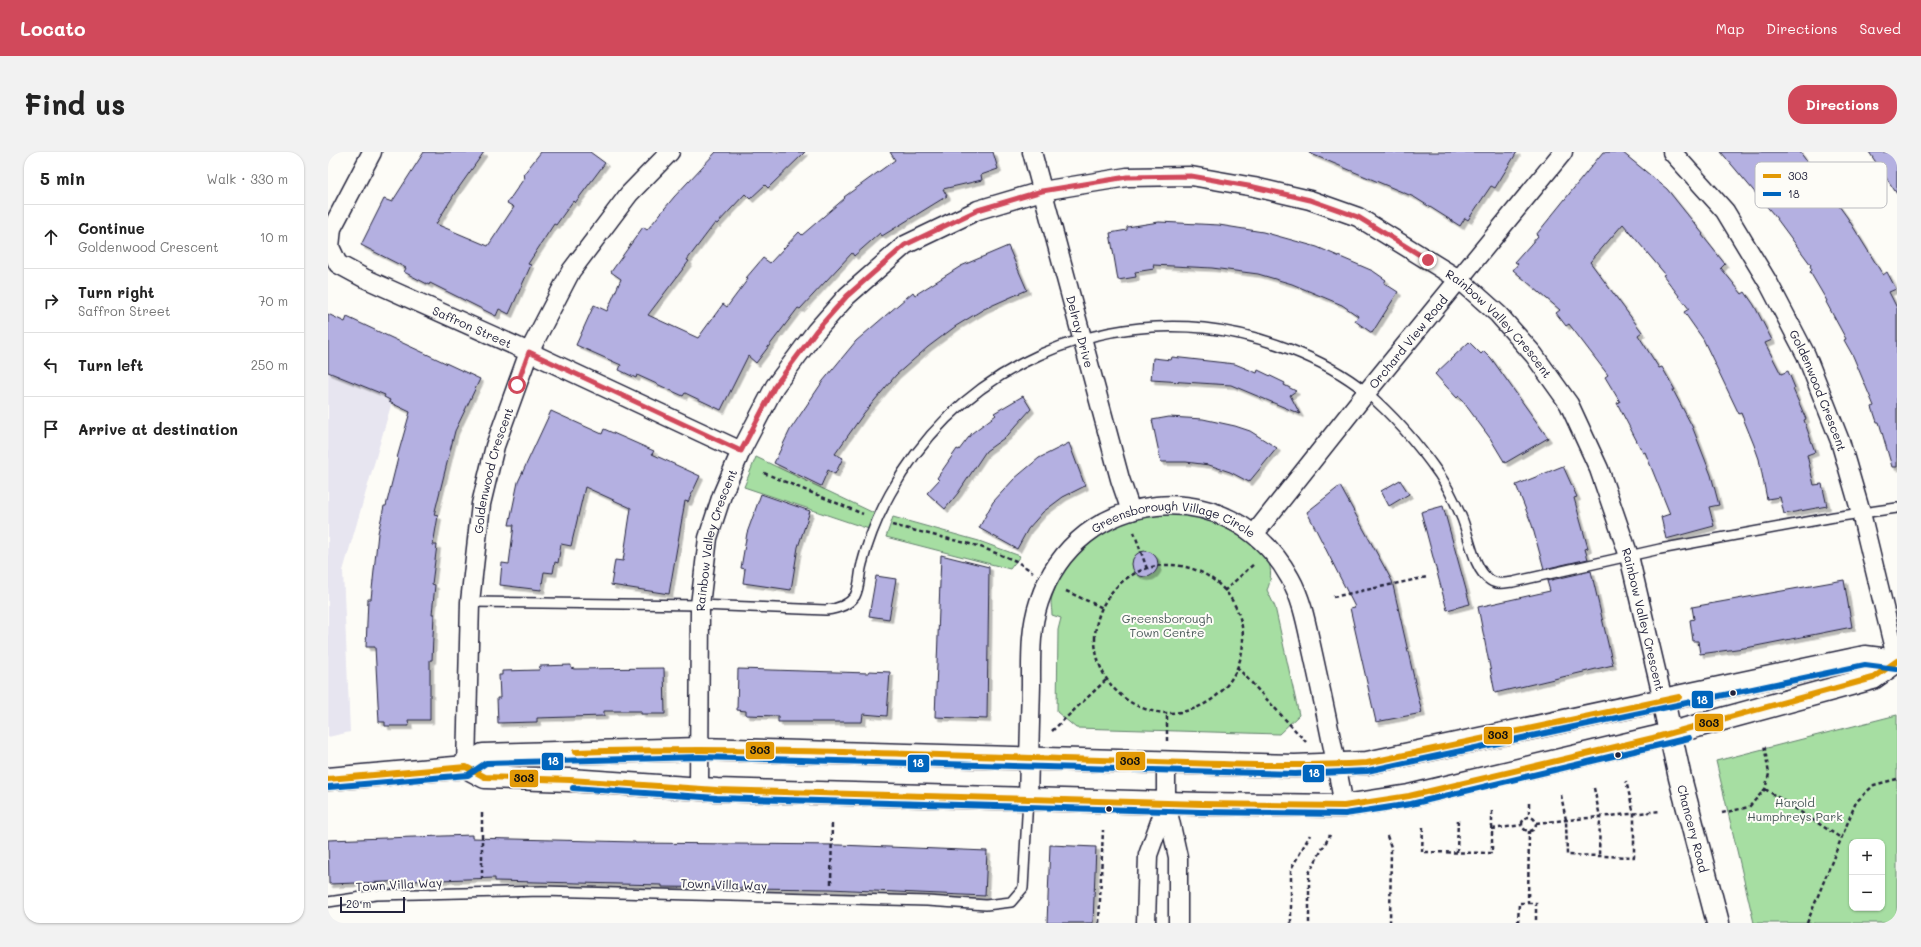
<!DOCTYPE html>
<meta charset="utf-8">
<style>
:root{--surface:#fff;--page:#f2f2f2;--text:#222;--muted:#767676;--line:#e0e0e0;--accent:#d1495b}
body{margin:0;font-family:Mali,sans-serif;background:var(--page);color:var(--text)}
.controls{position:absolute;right:12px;bottom:12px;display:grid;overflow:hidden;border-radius:8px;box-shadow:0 1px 3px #0004}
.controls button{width:36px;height:36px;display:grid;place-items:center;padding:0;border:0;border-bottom:1px solid var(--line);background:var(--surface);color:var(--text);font:20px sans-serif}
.scale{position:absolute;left:12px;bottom:10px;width:65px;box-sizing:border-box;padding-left:4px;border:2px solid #22223b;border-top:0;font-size:11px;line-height:14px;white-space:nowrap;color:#22223b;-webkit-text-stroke:3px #fdfcf7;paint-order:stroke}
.stop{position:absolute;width:12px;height:12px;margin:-9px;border:3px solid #d1495b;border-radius:50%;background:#fff}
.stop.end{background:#d1495b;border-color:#fff;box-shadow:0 1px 4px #0008}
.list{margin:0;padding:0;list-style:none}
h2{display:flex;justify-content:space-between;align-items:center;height:52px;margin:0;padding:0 16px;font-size:17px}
h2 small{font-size:13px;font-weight:400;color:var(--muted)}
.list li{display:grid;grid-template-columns:26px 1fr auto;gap:12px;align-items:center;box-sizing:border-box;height:64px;padding:0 16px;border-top:1px solid var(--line)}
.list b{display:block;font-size:15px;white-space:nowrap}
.list p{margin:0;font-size:13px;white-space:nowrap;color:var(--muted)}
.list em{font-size:13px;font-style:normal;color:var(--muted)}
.icon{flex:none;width:22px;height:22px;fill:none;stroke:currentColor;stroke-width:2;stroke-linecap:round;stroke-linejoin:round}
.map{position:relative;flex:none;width:1569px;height:771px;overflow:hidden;border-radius:16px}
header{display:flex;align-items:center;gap:24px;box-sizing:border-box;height:56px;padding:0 20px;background:var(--accent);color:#fff}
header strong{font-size:19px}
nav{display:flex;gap:22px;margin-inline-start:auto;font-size:14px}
.intro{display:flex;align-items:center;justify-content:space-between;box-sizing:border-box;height:96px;padding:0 24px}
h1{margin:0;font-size:28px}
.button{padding:10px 18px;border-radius:16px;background:var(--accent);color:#fff;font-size:14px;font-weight:700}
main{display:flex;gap:24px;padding:0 24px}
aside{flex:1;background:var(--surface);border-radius:16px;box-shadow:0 1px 3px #0004}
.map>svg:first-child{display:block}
.built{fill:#e7e5f0}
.green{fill:#a6dea2;stroke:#64806e;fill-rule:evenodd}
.building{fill:#b4b0e1;stroke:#22223b;filter:url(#shadow)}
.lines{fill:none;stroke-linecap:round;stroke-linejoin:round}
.lane-casing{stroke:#22223b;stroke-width:12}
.street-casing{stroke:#22223b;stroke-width:21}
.secondary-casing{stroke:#22223b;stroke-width:25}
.path{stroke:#22223b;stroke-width:2.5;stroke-dasharray:4 3;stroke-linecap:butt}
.lane{stroke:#fdfcf7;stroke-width:9}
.street{stroke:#fdfcf7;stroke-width:18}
.secondary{stroke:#fdfcf7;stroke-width:22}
.bus-1-casing{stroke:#fdfcf7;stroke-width:9}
.bus-2-casing{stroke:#fdfcf7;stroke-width:9}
.bus-1{stroke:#e29906;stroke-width:6}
.bus-2{stroke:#0065bd;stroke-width:6}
.route{stroke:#d1495b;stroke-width:5}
.bus-dot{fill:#22223b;stroke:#fdfcf7;stroke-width:1.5}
.labels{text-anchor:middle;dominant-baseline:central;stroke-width:4;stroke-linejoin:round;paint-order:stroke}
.street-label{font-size:12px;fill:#22223b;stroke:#fdfcf7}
.park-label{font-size:12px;fill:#4a5a5a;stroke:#fdfcf7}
.key{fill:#fdfcf7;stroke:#bbbbbf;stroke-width:1}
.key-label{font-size:11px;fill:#22223b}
.line-badge{stroke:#fdfcf7;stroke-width:1.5}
.badge-label{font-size:11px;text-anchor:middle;font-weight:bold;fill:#fff}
.pale-badge-label{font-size:11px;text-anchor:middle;font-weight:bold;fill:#111}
</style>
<header>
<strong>Locato</strong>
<nav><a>Map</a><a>Directions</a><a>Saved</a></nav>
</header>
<div class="intro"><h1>Find us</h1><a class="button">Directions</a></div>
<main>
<aside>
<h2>5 min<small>Walk · 330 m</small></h2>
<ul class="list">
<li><svg class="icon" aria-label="ahead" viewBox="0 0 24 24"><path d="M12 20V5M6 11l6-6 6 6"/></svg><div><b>Continue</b><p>Goldenwood Crescent</p></div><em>10 m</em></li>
<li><svg class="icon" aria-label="right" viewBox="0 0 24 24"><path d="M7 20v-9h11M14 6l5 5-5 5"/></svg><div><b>Turn right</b><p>Saffron Street</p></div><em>70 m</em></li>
<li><svg class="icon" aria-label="left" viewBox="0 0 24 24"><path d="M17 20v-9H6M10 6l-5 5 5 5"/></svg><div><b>Turn left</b></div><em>250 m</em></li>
<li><svg class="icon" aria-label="arrive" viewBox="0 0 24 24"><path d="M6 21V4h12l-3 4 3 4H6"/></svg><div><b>Arrive at destination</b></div></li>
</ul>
</aside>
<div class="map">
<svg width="1569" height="771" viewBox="0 0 1569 771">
<defs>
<filter id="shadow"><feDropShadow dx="3.5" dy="3.5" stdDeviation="0" flood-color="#0004"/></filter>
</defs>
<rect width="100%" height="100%" fill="#fdfcf7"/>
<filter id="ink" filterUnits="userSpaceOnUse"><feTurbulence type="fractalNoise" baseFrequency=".025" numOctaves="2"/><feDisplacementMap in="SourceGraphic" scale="8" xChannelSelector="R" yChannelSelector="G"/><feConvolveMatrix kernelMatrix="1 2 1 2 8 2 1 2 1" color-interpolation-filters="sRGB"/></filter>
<g filter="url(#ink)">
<path class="built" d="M 0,209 L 68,236 L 15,419 L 22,580 L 0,585 Z"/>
<path class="green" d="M 428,305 L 548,362 L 541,377 L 416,335 Z
M 842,362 C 854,363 867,364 878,368 C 894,373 933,394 940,408 C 944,417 943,430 939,438 L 947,455 L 971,563 L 951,582 L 748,576 L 729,560 L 730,478 L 733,466 L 724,463 C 724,458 722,450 724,445 C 733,414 762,385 791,372 C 806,364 826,363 842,362 Z
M 565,365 L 651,389 L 692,404 L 682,417 L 558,385 Z
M 1569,563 L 1569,771 L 1426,771 L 1388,609 ZM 1524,690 L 1554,690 L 1554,756 L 1524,756 Z"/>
<path class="building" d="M 96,0 L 156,0 L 127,41 L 108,72 L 160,94 L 186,55 L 179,51 L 197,25 L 195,23 L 213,0 L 262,0 L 277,11 L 247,51 L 245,49 L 228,73 L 226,72 L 200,112 L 203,113 L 181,162 L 171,157 L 168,164 L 102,131 L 101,133 L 76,120 L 78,116 L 33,93 L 56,47 L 64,50 Z
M 388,0 L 477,0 L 440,36 L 437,33 L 422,47 L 417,42 L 389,72 L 387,71 L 359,108 L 361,109 L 320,163 L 370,186 L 395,152 L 399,155 L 420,127 L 418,126 L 435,106 L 442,111 L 471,80 L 474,83 L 517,46 L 516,45 L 567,8 L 562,0 L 665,0 L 670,17 L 653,23 L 654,28 L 615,37 L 619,44 L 554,84 L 552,81 L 526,104 L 524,101 L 472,157 L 470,156 L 428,211 L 420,204 L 393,258 L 357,241 L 355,244 L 309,223 L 308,226 L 291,218 L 293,213 L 248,193 L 266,153 L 279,159 L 293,127 L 283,120 L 315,75 L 319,78 L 346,45 Z
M 981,0 L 1189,0 L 1167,36 L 1163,34 L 1140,68 L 1137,66 L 1132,74 L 1086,45 L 981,1 Z
M 1275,0 L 1294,0 L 1339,37 L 1375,82 L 1374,83 L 1397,112 L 1393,116 L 1414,142 L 1417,140 L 1426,153 L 1444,188 L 1437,191 L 1453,222 L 1460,219 L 1467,236 L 1465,237 L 1478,267 L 1476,268 L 1487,300 L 1479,303 L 1486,333 L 1494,332 L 1499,354 L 1456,362 L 1452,345 L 1439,347 L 1431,307 L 1426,293 L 1413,261 L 1411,262 L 1375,187 L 1356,160 L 1361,157 L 1335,123 L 1337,122 L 1295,72 L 1262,110 L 1314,180 L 1310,183 L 1331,216 L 1334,215 L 1347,238 L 1345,238 L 1364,274 L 1383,323 L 1391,353 L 1381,355 L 1386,374 L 1338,387 L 1333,365 L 1342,362 L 1317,300 L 1315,301 L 1289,251 L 1292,250 L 1277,225 L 1280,223 L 1241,172 L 1238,174 L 1228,161 L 1232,158 L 1185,118 L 1190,112 L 1187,110 L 1210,84 L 1208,83 Z
M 1393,0 L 1472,0 L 1519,65 L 1555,123 L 1559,120 L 1568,137 L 1561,140 L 1569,156 L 1569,315 L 1564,315 L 1551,270 L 1549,270 L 1544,255 L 1546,254 L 1525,204 L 1516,188 L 1518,187 L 1498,150 L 1499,149 L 1482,120 L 1484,118 L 1482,114 L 1483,113 L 1446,63 Z
M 1541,0 L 1569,0 L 1569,42 Z
M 831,70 L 891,73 L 935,80 L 989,95 L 1045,119 L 1058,128 L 1056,131 L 1070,140 L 1044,181 L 1027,169 L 1030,164 L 1014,153 L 964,132 L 930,122 L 884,116 L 825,113 L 826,117 L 807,120 L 808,125 L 790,128 L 782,81 L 799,78 L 799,75 Z
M 680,94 L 699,138 L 656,157 L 628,174 L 600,195 L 568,223 L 536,261 L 507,302 L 515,306 L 507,322 L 500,318 L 493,334 L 446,311 L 462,278 L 495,229 L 528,189 L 585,140 L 587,143 L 633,114 Z
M 0,162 L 17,170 L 19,165 L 152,227 L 127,279 L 106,363 L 110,364 L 105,393 L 109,393 L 104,432 L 107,433 L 104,462 L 106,462 L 104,508 L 102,508 L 102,568 L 80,568 L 81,574 L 57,574 L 57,570 L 51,570 L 47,495 L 38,495 L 40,447 L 43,447 L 50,381 L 56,354 L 58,354 L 70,306 L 69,306 L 82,260 L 61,250 L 62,248 L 56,245 L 57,243 L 0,220 Z
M 1141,190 L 1153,202 L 1156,199 L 1163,206 L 1220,286 L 1177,311 L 1162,286 L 1131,244 L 1129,246 L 1107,222 Z
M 844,205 L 907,212 L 929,221 L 930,218 L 957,231 L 956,233 L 968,239 L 962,243 L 972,262 L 903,233 L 823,228 L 825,206 L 843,208 Z
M 695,244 L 703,257 L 679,284 L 658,299 L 630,341 L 617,357 L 599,341 L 611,328 L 609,326 L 629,297 L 631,298 L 644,281 L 668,263 L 666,261 Z
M 223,259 L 274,282 L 276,277 L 326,299 L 324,302 L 372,324 L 360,350 L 357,349 L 341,442 L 283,433 L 287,408 L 295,409 L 303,356 L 257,335 L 243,394 L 233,392 L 230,411 L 227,410 L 225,421 L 216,420 L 213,438 L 172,433 L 174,411 L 181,412 L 186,373 L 181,373 L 190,330 Z
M 841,265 L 875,267 L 907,274 L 922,279 L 949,296 L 921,330 L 902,320 L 881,313 L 858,310 L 833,310 L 824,268 Z
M 741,291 L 757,334 L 735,345 L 715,360 L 700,377 L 689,397 L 651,376 L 665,350 L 686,327 L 711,306 Z
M 1235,314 L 1249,345 L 1246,346 L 1260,396 L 1257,397 L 1260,407 L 1216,417 L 1204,373 L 1188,333 Z
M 1072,328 L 1081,342 L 1061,354 L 1053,339 Z
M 1012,334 L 1064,429 L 1094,561 L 1048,570 L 1022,456 L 1027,455 L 979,360 Z
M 433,342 L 482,359 L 470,395 L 463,438 L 415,431 L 417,417 L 413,416 L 419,381 Z
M 1115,354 L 1142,452 L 1119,458 L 1093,360 Z
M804 412a13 13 0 1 1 26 0a13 13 0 1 1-26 0Z
M 613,403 L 661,415 L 659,567 L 607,565 Z
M 1263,419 L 1285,513 L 1167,541 L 1150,455 L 1222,439 L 1219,429 Z
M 548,424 L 568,427 L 561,467 L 541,464 Z
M 1516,428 L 1524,475 L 1423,495 L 1372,502 L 1370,489 L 1365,489 L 1362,468 L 1366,467 L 1364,455 Z
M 243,513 L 243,516 L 246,517 L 336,516 L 337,562 L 313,562 L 313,559 L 276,559 L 276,564 L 209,566 L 209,570 L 170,571 L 169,546 L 172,546 L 171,523 L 174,523 L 174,519 L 211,518 L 212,514 Z
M 410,517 L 541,521 L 541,519 L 562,520 L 559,564 L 535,562 L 534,570 L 450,570 L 450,564 L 418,563 L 418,559 L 409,558 Z
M 144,683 L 144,686 L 307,690 L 307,691 L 512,693 L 659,699 L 657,744 L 502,737 L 334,735 L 334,733 L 167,729 L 167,726 L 1,732 L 0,688 Z
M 722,693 L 768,695 L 765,771 L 719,771 Z"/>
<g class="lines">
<defs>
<path id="lane" d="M 142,450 L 372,453 L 498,458 C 508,457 520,454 527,444 C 532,435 531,422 534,412 C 540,388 550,364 562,342 C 625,227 746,164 876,176 C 931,182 995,205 1038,240 C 1066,264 1090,292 1111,322 C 1119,334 1127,350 1133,364 C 1141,381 1145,418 1162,428 C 1169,433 1177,431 1185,430 L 1332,397 L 1506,365 L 1569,356
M 0,750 L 48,743 L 214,739 L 599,749 L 658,753 L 683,750 L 695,736 L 700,646"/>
<g id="street">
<path id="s1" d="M 44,0 L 4,76 L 2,95 L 10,112 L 36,126 L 201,200 L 413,299"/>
<path id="s2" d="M 704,0 L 792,327 L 803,359"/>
<path id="s3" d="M 1344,0 L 1397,59 L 1441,132 L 1478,203 L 1512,289 L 1533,361 L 1569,509"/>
<path id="s4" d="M 927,381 L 1038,241 L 1235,0"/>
<path d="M 838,611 L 838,651 L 850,705 L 850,771"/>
<path id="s5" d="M 138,615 L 142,450 L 153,352 L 167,294 L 201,200 L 243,119 L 301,42 L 342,0"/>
<path id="s6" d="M 371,637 L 372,453 L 380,386 L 394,343 L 413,299 L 447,234 L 488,179 L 519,144 L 577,93 L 650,58 L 714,39 L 799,25 L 863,24 L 926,35 L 982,48 L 1030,65 L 1132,128 L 1170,162 L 1206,203 L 1241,252 L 1271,317 L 1301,404 L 1335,548"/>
<path id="s7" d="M 700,646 C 701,608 702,570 703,533 C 703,505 702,477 711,450 C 749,334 903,318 962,426 C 975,449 979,476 985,502 C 996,552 1007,603 1016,654"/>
<path d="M 818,771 L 820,703 L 838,653"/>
</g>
<g id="secondary">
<path id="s8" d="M 1335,548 L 1352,626 L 1390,771"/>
<path d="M 138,615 L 157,625 L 242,628 L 389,638 L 874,652 L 1016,654 L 1081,644 L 1325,586 L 1545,526 L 1569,509"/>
<path d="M 0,627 L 138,615 L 155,603 L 371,597 L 967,614 L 1039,611 L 1537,505 L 1569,509"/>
</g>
</defs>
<use href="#lane" class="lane-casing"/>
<use href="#street" class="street-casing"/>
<use href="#secondary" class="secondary-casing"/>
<path class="path" d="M 436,321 L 535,362
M 564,373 L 650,394 L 688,409 L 705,420
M 806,380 L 819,417
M767 487a74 74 0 1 1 148 0a74 74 0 1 1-148 0Z
M 738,439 L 775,456
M 896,439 L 927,411
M 1005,445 L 1099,425
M 909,515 L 978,590
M 724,579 L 779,527
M 839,589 L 839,561
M 1266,636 L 1272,665 L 1271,704
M 1437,637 L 1513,686
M 1233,643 L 1238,668 L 1239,703 L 1306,705 L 1306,662 L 1298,629
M 1201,651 L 1201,665
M 154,661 L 154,726
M 1394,661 L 1421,655 L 1437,637 L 1441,622 L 1436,592
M1194 672a7 7 0 1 1 14 0a7 7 0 1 1-14 0Z
M 1208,671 L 1333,659
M 1095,675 L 1094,700 L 1164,701 L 1164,659
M 1164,677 L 1194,673
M 1059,684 L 1063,695 L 1062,771
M 1129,700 L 1130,667
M 503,732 L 504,669
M 1200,751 L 1208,751 L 1208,771
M 771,771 L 775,678
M 963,771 L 963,717 L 982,683
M 981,771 L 981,721 L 1002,683
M 1190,771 L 1191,751 L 1200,751 L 1201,679
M 1479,771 L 1528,650 L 1546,633 L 1569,627"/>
<use href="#lane" class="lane"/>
<use href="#street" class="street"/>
<use href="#secondary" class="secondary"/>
<defs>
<path id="bus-1" d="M 247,600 C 422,594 597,603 772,608 C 861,611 950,616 1039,611 L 1351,545
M 0,627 L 138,615 L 157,625 L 242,628 L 389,638 L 874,652 L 1016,654 L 1081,644 L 1325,586 L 1545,526 L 1569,509"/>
<path id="bus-2" d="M 1,635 L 140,623 L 158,611 L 371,605 L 967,622 L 1039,619 L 1537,513 L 1568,517
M 245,636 L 389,646 L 874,660 L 1017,662 L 1083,652 L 1361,586"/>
</defs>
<use href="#bus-1" class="bus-1-casing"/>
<use href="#bus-2" class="bus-2-casing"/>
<use href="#bus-1" class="bus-1"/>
<use href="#bus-2" class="bus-2"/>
</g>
</g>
<g class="lines" filter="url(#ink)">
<path class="route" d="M 189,233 L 201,200 L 413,299 L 447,234 L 488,179 L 519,144 L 577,93 L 650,58 L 714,39 L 799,25 L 863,24 L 926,35 L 982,48 L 1030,65 L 1100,108"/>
</g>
<g class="bus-dot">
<circle cx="1405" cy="541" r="3.5"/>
<circle cx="1290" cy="603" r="3.5"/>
<circle cx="781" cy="657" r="3.5"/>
</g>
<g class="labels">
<g class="street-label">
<text stroke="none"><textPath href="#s6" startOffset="1259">Rainbow Valley Crescent</textPath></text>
<text stroke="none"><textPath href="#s1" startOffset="272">Saffron Street</textPath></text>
<text stroke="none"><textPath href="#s2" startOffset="186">Delray Drive</textPath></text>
<text stroke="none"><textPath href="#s4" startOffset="245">Orchard View Road</textPath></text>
<text stroke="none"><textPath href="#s3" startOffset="282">Goldenwood Crescent</textPath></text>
<text stroke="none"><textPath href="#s5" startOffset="299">Goldenwood Crescent</textPath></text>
<text stroke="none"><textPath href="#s7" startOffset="375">Greensborough Village Circle</textPath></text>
<text stroke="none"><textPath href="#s6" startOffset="251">Rainbow Valley Crescent</textPath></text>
<text stroke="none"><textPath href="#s6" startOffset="1595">Rainbow Valley Crescent</textPath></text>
<text stroke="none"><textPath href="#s8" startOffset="132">Chancery Road</textPath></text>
<text transform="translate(71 732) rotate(-3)">Town Villa Way</text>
<text transform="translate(396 732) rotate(2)">Town Villa Way</text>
</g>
<g class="park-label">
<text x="839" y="466">Greensborough<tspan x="839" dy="14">Town Centre</tspan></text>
<text x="1467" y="650">Harold<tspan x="1467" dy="14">Humphreys Park</tspan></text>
</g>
</g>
<rect x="1427" y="10" width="132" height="46" rx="6" class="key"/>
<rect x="1435" y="22" width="18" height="4" fill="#e29906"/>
<rect x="1435" y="40" width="18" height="4" fill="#0065bd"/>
<g class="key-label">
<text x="1460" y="28">303</text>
<text x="1460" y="46">18</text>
</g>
<g class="line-badge">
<rect x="1363" y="538" width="23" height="19" rx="4" fill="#0065bd"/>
<rect x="1366" y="561" width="30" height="19" rx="4" fill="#e29906"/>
<rect x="1155" y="574" width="30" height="19" rx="4" fill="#e29906"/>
<rect x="417" y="589" width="30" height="19" rx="4" fill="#e29906"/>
<rect x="787" y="599" width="31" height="20" rx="4" fill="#e29906"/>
<rect x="213" y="600" width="23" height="19" rx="4" fill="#0065bd"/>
<rect x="579" y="602" width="23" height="19" rx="4" fill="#0065bd"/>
<rect x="974" y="612" width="23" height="19" rx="4" fill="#0065bd"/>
<rect x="181" y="617" width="30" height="19" rx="4" fill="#e29906"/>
</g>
<g class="badge-label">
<text x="1374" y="552">18</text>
<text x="225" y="613">18</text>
<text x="590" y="615">18</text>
<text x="986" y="625">18</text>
</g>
<g class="pale-badge-label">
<text x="1381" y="575">303</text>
<text x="1170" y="587">303</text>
<text x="432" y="602">303</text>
<text x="802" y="613">303</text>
<text x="196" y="630">303</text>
</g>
</svg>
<div class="controls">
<button>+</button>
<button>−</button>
</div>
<div class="scale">20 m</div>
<div class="stop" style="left:189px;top:233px"></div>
<div class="stop end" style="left:1100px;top:108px"></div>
</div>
</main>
